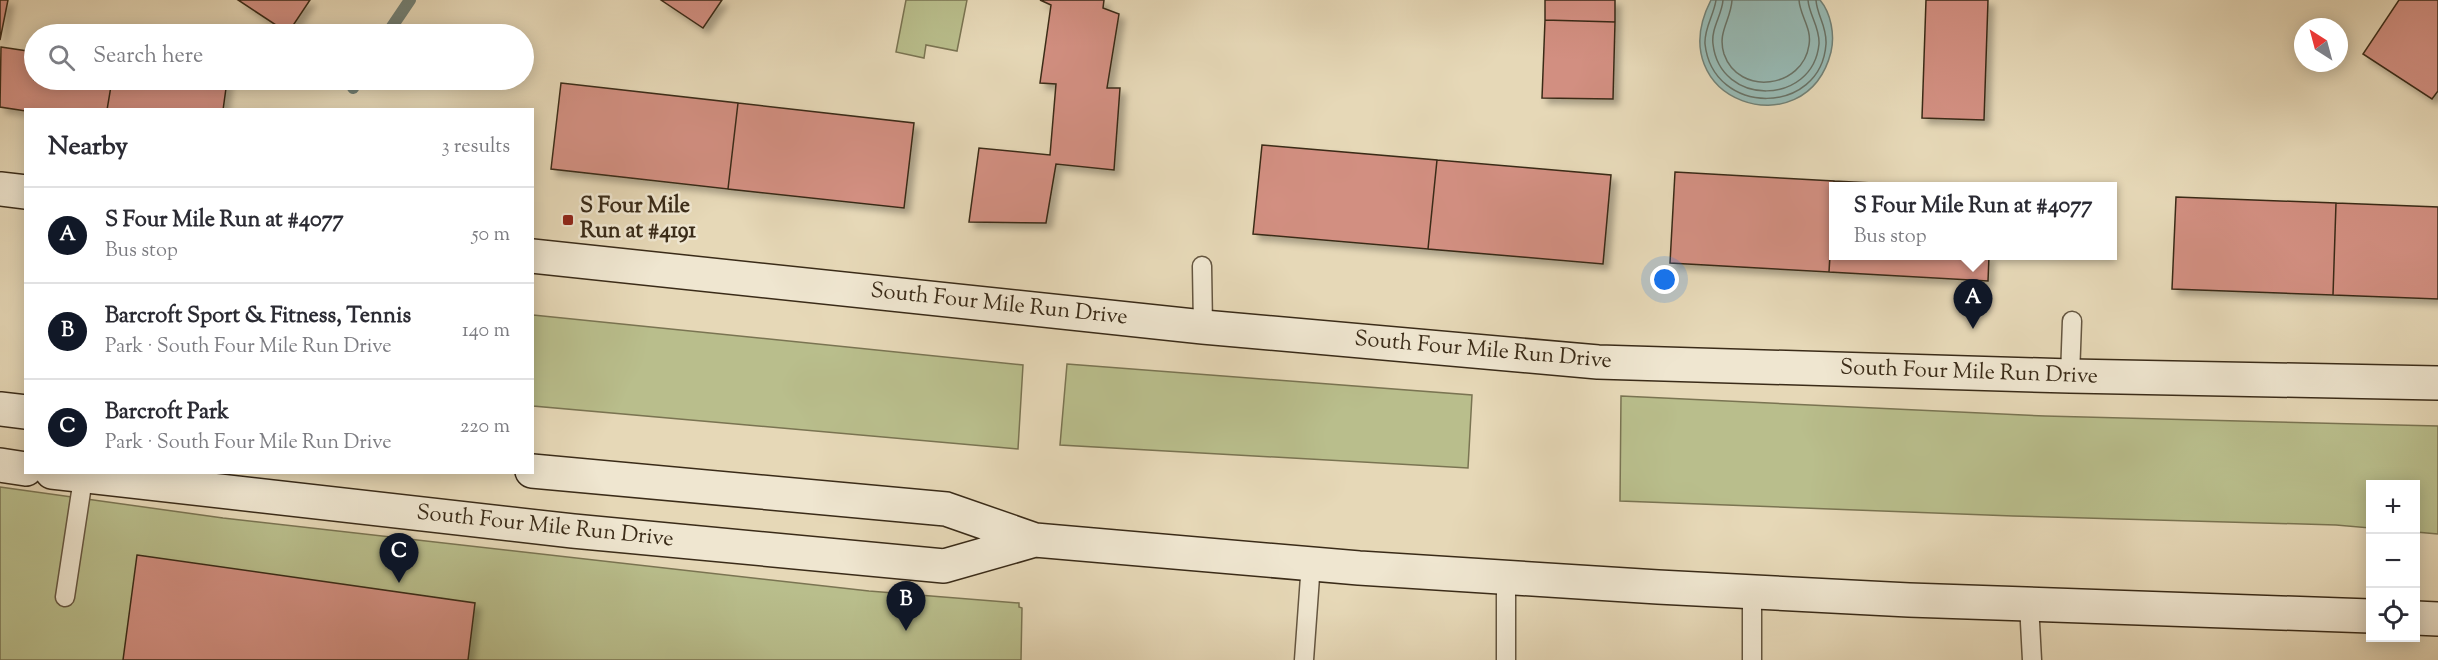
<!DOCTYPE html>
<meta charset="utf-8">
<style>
:root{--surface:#fff;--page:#f7f7f7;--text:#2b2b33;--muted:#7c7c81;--line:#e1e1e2;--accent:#111827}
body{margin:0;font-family:"Sorts Mill Goudy",serif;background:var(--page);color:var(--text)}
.controls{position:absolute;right:18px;bottom:18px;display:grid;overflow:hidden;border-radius:0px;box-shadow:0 3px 15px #0003}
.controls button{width:54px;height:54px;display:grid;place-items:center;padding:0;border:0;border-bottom:2px solid var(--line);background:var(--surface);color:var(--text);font:30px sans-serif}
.compass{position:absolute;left:2294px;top:18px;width:54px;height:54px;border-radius:50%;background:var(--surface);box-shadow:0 3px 15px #0003;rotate:324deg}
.you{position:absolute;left:1665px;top:280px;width:21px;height:21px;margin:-15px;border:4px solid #fff;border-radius:50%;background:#1a73e8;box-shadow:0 0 0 9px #1a73e833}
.badge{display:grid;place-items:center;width:39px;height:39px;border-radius:50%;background:var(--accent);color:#fff;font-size:20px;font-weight:700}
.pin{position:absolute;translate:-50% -50px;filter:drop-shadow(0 2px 3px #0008)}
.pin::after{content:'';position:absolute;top:32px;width:21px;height:18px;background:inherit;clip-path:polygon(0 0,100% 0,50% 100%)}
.popup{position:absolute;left:1829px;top:182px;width:288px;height:78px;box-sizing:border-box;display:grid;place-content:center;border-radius:0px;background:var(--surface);filter:drop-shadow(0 2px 4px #0005);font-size:20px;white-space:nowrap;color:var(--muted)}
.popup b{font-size:22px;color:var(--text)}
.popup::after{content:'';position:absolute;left:50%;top:100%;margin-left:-12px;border:12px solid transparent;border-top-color:var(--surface)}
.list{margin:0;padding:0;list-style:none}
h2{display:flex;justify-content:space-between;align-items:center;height:78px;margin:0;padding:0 24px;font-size:26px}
h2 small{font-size:20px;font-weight:400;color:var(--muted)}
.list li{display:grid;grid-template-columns:39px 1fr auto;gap:18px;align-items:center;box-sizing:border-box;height:96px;padding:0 24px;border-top:2px solid var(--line)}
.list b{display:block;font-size:22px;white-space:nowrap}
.list p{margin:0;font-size:20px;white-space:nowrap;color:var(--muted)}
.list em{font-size:20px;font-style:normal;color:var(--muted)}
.icon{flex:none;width:33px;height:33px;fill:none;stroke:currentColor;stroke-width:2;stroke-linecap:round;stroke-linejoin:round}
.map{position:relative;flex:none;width:2438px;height:660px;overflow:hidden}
.search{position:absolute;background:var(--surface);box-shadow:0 3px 15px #0003;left:24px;top:24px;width:510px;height:66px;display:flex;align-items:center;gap:15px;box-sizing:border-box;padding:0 21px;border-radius:33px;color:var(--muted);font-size:22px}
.panel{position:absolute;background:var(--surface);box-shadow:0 3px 15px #0003;left:24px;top:108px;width:510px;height:366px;border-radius:0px}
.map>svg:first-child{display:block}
.green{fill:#b9be8c;stroke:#7a7452;stroke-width:1.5}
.water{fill:#97b9b3;stroke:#728075;stroke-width:1.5}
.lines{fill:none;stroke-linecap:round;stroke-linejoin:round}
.shore{stroke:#687266;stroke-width:1.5}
.stream{stroke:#728075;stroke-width:12}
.building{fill:#d28f81;stroke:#3a2b18;stroke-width:1.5;filter:url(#shadow)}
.lane-casing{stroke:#655640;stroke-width:21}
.secondary-casing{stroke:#3a2b18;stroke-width:36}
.lane{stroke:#efe6d0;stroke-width:18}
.secondary{stroke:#efe6d0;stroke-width:33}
.poi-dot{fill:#8f2418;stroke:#efe6d0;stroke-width:2}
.labels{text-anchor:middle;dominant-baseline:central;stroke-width:5;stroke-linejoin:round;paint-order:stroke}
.poi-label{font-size:22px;font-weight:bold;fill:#3a2b18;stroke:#efe6d0;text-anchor:start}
.street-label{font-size:22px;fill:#3a2b18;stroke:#efe6d0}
</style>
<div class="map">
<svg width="2438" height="660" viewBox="0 0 2438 660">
<defs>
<filter id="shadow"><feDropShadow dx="5.5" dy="5.5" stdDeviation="3" flood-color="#0004"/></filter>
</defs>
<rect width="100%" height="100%" fill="#e6d8b7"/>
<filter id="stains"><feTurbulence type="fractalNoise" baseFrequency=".00333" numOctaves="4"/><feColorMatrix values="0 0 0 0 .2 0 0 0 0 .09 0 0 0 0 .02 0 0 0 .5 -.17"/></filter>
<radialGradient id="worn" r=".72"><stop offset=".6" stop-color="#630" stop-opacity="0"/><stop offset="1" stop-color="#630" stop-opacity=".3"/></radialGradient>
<path class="green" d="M 906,0 L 967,0 L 957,51 L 926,45 L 924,58 L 896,52 Z
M 533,315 L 1023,365 L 1018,449 L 533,406 Z
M 1067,364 L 1472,395 L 1468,468 L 1060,445 Z
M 1621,396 L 2045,416 L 2438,426 L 2438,534 L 2416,532 L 2416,484 L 2370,484 L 2370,528 L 2336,525 L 2013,516 L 1620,501 Z
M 0,487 L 223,518 L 869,591 L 1019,603 L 1019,607 L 1022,608 L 1021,660 L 0,660 Z"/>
<path class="water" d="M 1711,0 L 1820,0 C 1831,13 1835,35 1831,52 C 1806,150 1659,101 1711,0 Z"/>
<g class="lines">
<path class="shore" d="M 1716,0 C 1714,15 1704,28 1705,44 C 1713,117 1821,116 1826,44 C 1827,26 1817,16 1816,0
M 1723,0 C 1722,15 1711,28 1713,44 C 1720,107 1813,106 1819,44 C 1820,27 1809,15 1808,0
M 1732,0 C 1731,20 1717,32 1724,54 C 1739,97 1803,88 1809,45 C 1812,28 1800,16 1799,0"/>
<path class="stream" d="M 387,34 L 410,0
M 353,88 L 358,80"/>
</g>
<path class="building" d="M 0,0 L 8,0 L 0,40 Z
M 238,0 L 310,0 L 288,33 Z
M 661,0 L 722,0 L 703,28 Z
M 1040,0 L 1104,0 L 1103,8 L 1119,14 L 1107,88 L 1120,88 L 1114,170 L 1056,164 L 1046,223 L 969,222 L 979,148 L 1050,155 L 1056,84 L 1040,83 L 1051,5 Z
M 1545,0 L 1615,0 L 1615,22 L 1545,20 Z
M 1926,0 L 1988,0 L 1984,120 L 1922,118 Z
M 2399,0 L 2438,0 L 2438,91 L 2432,99 L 2363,54 Z
M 1545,20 L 1615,22 L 1613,99 L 1542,98 Z
M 1,47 L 34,52 L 34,80 L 112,80 L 107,110 L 26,111 L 0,107 Z
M 112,80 L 218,80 L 227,81 L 223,110 L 107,110 Z
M 561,83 L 738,103 L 728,189 L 551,169 Z
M 738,103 L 914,123 L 904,208 L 728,189 Z
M 1262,145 L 1437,160 L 1428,249 L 1253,234 Z
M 1437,160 L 1611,175 L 1603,264 L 1428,249 Z
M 1675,172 L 1834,181 L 1829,272 L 1670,263 Z
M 1834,181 L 1932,186 L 1834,186 Z
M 1834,194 L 1834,256 L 1989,256 L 1988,281 L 1829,272 Z
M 2176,197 L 2336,203 L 2333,295 L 2172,289 Z
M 2336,203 L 2438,207 L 2438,299 L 2333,295 Z
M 137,555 L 475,603 L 468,660 L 123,660 Z"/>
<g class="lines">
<defs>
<path id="lane" d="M 1202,266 L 1203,327
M 2070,376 L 2072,321
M 1752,592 L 1752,660
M 65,597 L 84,472
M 2029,604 L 2032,660
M 1304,660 L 1311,563
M 1506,660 L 1506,577"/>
<path id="secondary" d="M 0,189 L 26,192
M 532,256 L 1203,327 L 1598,362 L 2070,376 L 2438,383
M 0,409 L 26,412
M 0,465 L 26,469
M 532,471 L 946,509 L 1035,540 L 1359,568 L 1658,587 L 1909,600 L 2370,616
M 52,472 L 573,531 L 944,566 L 1035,540
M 2416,618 L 2438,619"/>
</defs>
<use href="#lane" class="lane-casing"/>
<use href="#secondary" class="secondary-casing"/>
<use href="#lane" class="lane"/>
<use href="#secondary" class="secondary"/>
</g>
<rect class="poi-dot" x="562" y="214" width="12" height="12" rx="3"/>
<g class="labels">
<g class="poi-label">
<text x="580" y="207">S Four Mile<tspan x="580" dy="25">Run at #4191</tspan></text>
</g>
<g class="street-label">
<text transform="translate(999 305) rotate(6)">South Four Mile Run Drive</text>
<text transform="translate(1483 351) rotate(5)">South Four Mile Run Drive</text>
<text transform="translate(1969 373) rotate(2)">South Four Mile Run Drive</text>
<text transform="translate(545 527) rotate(6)">South Four Mile Run Drive</text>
</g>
</g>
<rect width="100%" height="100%" filter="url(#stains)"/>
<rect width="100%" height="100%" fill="url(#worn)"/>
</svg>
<div class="controls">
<button>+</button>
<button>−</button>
<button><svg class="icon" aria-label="locate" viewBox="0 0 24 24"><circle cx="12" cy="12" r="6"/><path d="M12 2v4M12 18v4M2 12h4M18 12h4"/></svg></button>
</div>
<svg class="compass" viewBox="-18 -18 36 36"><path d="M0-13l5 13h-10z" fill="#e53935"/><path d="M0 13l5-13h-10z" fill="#7c7c81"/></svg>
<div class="you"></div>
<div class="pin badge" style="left:1973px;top:329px">A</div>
<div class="popup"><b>S Four Mile Run at #4077</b>Bus stop</div>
<div class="pin badge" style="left:906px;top:631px">B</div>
<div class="pin badge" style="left:399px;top:583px">C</div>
<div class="search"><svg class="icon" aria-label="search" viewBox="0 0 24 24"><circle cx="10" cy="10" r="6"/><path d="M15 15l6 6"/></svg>Search here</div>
<section class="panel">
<h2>Nearby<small>3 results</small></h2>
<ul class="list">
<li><span class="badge">A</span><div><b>S Four Mile Run at #4077</b><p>Bus stop</p></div><em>50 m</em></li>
<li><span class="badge">B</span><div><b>Barcroft Sport &amp; Fitness, Tennis</b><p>Park · South Four Mile Run Drive</p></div><em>140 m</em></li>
<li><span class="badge">C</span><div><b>Barcroft Park</b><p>Park · South Four Mile Run Drive</p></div><em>220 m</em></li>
</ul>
</section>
</div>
